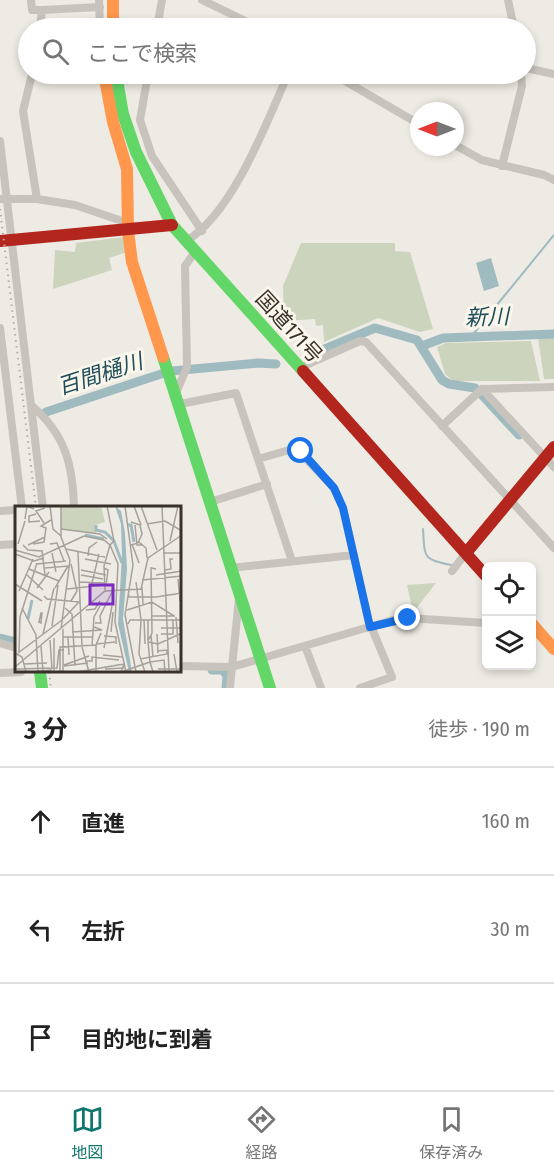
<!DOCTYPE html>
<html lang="ja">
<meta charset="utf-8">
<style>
:root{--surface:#fff;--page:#f2f2f2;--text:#222;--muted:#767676;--line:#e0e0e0;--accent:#0f766e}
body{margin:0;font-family:"Fira Sans Condensed","Noto Sans JP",sans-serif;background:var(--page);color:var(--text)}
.controls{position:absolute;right:18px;bottom:18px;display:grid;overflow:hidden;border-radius:9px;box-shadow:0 3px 9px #0003}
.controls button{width:54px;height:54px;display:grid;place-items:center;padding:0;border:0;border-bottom:2px solid var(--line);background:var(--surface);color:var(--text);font:30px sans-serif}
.compass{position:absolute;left:410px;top:102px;width:54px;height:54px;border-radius:50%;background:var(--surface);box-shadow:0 3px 9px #0003;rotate:270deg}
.stop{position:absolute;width:18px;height:18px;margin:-14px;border:4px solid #1a73e8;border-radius:50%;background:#fff}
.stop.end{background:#1a73e8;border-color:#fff;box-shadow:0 2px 6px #0008}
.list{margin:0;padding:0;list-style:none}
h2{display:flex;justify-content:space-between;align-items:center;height:78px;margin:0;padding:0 24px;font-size:26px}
h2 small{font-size:20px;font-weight:400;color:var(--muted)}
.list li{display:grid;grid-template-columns:39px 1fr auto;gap:18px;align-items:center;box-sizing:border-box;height:108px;padding:0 24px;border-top:2px solid var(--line)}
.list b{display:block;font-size:22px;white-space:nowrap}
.list em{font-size:20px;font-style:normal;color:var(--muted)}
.icon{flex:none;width:33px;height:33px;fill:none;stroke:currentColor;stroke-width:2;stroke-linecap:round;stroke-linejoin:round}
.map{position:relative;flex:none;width:554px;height:688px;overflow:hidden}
.search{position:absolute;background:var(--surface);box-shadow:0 3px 9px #0003;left:18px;right:18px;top:18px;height:66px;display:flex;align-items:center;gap:15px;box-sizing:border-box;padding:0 21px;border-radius:33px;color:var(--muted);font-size:22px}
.sheet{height:402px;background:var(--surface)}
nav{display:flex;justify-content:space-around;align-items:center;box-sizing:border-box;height:84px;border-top:2px solid var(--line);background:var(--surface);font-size:16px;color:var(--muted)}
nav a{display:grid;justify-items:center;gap:3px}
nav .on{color:var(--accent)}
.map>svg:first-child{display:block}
.green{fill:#ccd4be}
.water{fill:#a0bbc0}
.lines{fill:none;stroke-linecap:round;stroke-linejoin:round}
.stream{stroke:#a0bbc0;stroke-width:2}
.canal{stroke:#a0bbc0;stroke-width:9}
.street{stroke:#c8c3bc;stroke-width:8}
.fast{stroke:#63d668;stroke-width:12}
.slow{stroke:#ff974d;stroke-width:12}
.jam{stroke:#b3261e;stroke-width:12}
.rail{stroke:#b0aca6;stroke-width:2;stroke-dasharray:1.5 4.5;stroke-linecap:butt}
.route{stroke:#1a73e8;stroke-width:8}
.labels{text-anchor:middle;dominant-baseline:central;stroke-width:6;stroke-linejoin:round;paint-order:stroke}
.street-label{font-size:21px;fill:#39312a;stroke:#faf6ec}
.water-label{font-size:22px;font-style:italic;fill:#1f4e5a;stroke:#faf6ec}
.inset-river{fill:none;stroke:#a0bbc0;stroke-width:3}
.inset-road{fill:none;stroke:#a6a19a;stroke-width:1.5}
.view{fill:#7b2cbf;fill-opacity:0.15;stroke:#7b2cbf;stroke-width:3}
.inset-edge{fill:none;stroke:#39312a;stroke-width:3}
</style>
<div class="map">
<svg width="554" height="688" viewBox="0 0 554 688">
<rect width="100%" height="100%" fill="#eeebe4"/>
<path class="green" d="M 124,237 L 127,252 L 109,258 L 112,270 L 53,289 L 55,250 L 75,252 L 76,243 Z
M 301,243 L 395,243 L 395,251 L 410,252 L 433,329 L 420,332 L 378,318 L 324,342 L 323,325 L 316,326 L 315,319 L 284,321 L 283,286 Z
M 554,337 L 554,379 L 544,379 L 538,338 Z
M 531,341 L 540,381 L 453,381 L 445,374 L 437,347 L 446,343 Z
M 436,583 L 415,610 L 412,608 L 407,585 Z"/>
<path class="water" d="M 491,258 L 499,286 L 484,291 L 476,263 Z"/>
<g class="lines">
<path class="stream" d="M 470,338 L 554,235
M 423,529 C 425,558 422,559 451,565"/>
<path class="canal" d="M 422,346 L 443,338 L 554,334
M 308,356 L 375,328 L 417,340 L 442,380 L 449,384 L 475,388
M 172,371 L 258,363 L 276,364
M 482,395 L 519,435
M 46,412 L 167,372
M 0,638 L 16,642
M 212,670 L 223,670 L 227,676 L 226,688"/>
<path class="street" d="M 31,0 L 32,10 L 42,10
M 99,0 L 100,28
M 202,0 L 260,28
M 508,0 L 514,28
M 40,28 L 42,10 L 100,7
M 157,28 L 162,0
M 526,68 L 554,74
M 32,74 L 23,111 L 37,199
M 148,74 L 140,120 L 152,156 L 202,231
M 333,74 L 419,124
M 0,141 L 43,508
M 455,145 L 482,160 L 544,175 L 554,180
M 502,166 L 522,86 L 521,74
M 0,199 L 37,199 L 75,205 L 122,221 L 127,229
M 186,241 C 233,213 266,124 288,74
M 0,328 L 22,508
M 299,368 L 360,341 L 366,342 L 554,548
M 482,389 L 554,387
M 176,393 L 187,367 L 185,266 L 194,253
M 180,404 L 236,393 L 292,561
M 31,405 C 65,434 73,464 74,508
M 442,426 L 482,389 L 554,467
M 258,459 L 296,448 L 334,488 L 343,508 L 370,627
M 210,502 L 267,484
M 0,511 L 16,510
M 0,545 L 16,544
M 230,568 L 354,555
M 452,571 L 466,553
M 239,598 L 232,667 L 393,620 L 408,618 L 486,623
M 0,643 L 16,648
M 305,646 L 321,688
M 180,666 L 232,667 L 230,688
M 0,673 L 21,672
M 360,688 L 392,677 L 371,626"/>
<path class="fast" d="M 116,74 L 123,114 L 136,152 L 172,225 L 303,371
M 163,357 L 270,688
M 40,672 L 42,688"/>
<path class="slow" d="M 113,0 L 113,28
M 104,74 L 113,122 L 127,169 L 128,231 L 132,262 L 163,357
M 532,624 L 554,649"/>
<path class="jam" d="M 0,241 L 172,225
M 303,371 L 486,576
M 466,553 L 554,447"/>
<path class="rail" d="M 0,209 L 36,508
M 49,672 L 51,688"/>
</g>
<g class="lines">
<path class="route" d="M 301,451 L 334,488 L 343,508 L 370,627 L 408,618"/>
</g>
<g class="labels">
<g class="street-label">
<text transform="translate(289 327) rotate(48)">国道171号</text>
</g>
<g class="water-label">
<text transform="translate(487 317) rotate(-2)">新川</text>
<text transform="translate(100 374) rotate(-18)">百間樋川</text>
</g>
</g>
<g transform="translate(15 506)">
<rect width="166" height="166" fill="#eeebe4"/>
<path d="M 86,0 L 90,16 L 80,19 L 81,27 L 46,23 L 46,1 Z" fill="#ccd4be"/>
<path d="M 100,0 L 106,5 L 110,27 L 112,63 L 108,113 L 117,166 L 114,166 L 103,118 L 107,49 L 106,18 Z" fill="#a0bbc0"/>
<path class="inset-river" d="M 81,19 L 81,24 L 90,26 L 99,35 L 107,57M 112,19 L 116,19 L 119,36M 70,29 L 89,33M 13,113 L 17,94"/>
<path class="inset-road" d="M 35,0 L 38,23 L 46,30M 46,0 L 46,31 L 55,54 L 46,123M 92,0 L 99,35 L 95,39 L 103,58 L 100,116 L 111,166M 110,0 L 118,59 L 110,109 L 121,166M 119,0 L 126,19M 126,0 L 142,44M 147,0 L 154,166M 21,8 L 14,10 L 14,16 L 25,15M 10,13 L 12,0 L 19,3M 116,16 L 125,19 L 127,28 L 123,37 L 116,39M 29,17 L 21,5 L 30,2M 132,18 L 150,15 L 167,25M 120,19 L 122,39 L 128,39M 46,23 L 85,28 L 92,33M 155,35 L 163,0M 124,36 L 131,42 L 132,52M 3,38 L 10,15M 18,38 L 29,36 L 31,22 L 26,20 L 36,14M 35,38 L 42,37 L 49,55M 117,38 L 124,57M 8,39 L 13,44 L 27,45 L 30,69M 13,39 L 30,31M 51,43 L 90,51M 0,44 L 24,51 L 69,30 L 89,34 L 95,39 L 89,60 L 90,84M 63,46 L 67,141 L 74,166M 37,47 L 41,66M 148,47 L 167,47M 0,48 L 19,55 L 29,52M 73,50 L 74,42 L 82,36M 70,53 L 96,58M 22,58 L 51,55M 56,58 L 62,85 L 56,95M 30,62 L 53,60 L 40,82M 89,62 L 93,64 L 91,80M 14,63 L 44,75M 66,64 L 91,69M 150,64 L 156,63 L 155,53 L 158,53M 12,69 L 28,84M 66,69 L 88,73M 141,69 L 167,65M 163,73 L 165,95M 127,74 L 167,70M 64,76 L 89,77M 121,76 L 126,114 L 124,148 L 130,166M 0,78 L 27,95M 76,81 L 84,48M 127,81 L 128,99M 22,82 L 34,66M 52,83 L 98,78M 4,85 L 18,53M 113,87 L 114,91 L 141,91M 29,90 L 32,93 L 65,96M 141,91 L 167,87M 7,102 L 21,129 L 23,166M 50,102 L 57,108 L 60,160M 71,104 L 80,103 L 85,95M 112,104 L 137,96 L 159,110M 26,107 L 27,107 L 26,117 L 24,116 ZM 137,110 L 160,110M 161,111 L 163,137M 48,113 L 64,96M 129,113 L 130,138M 80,117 L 86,117 L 85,110 L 98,84M 113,118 L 115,114 L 167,114M 37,120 L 43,79M 146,122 L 167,122M 48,123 L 48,166M 57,126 L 87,124 L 79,121M 96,126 L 98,106M 28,128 L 39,82M 142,128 L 143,147M 146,128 L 158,128 L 158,114M 136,129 L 138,151M 89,130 L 101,131 L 101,138M 48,131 L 78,131M 53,131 L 54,149M 39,132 L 39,166M 35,134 L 37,163M 133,134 L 133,114M 133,135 L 137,127 L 136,62 L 141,63M 81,138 L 100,136M 26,140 L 28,166M 77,140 L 79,111 L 85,100M 89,142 L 97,100M 4,146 L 5,111 L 22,57M 0,147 L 7,151 L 11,166M 3,147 L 47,114M 159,148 L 162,166M 88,149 L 107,151M 125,153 L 152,148 L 152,144 L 142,145M 70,155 L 77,155 L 77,151 L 104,154M 9,158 L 32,157M 49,159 L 74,150M 49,160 L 73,157M 0,161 L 90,85 L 126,83 L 133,52 L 167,29M 0,163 L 42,162 L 44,144 L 49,144M 90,163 L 109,162M 143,163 L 167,163M 109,165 L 135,156 L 133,136 L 143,138 L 167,127M 17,166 L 37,164M 45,166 L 45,141 L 81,139M 62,166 L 109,158 L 106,166M 81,166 L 81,139 L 86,127M 138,166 L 135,156 L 149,154 L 150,166"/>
<path class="view" d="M 75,79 L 98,79 L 98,98 L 75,98 Z"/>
<rect width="166" height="166" class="inset-edge"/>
</g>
</svg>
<div class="controls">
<button><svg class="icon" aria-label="locate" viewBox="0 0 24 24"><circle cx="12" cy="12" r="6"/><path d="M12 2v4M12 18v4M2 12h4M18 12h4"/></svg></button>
<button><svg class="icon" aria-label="layers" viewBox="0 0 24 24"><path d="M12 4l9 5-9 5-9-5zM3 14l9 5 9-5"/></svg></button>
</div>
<svg class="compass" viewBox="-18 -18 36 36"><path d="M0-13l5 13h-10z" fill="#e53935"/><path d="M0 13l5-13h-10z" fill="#767676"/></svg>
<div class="stop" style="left:301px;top:451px"></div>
<div class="stop end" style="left:408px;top:618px"></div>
<div class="search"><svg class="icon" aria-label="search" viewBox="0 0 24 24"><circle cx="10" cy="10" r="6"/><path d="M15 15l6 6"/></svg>ここで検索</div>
</div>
<section class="sheet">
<h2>3 分<small>徒歩 · 190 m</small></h2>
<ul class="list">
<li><svg class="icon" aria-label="ahead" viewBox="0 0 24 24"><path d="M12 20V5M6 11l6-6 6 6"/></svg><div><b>直進</b></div><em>160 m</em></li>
<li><svg class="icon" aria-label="left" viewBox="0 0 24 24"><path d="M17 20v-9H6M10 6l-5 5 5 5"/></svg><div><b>左折</b></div><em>30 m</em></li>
<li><svg class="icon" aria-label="arrive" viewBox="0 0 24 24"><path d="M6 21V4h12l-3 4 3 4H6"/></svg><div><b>目的地に到着</b></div></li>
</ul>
</section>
<nav>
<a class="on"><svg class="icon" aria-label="map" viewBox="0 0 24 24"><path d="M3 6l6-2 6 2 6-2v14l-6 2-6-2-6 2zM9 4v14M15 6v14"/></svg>地図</a>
<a><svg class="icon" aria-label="directions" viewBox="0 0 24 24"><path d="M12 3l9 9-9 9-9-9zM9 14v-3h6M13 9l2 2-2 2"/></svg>経路</a>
<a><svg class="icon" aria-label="saved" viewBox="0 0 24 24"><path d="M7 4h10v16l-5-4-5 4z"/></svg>保存済み</a>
</nav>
